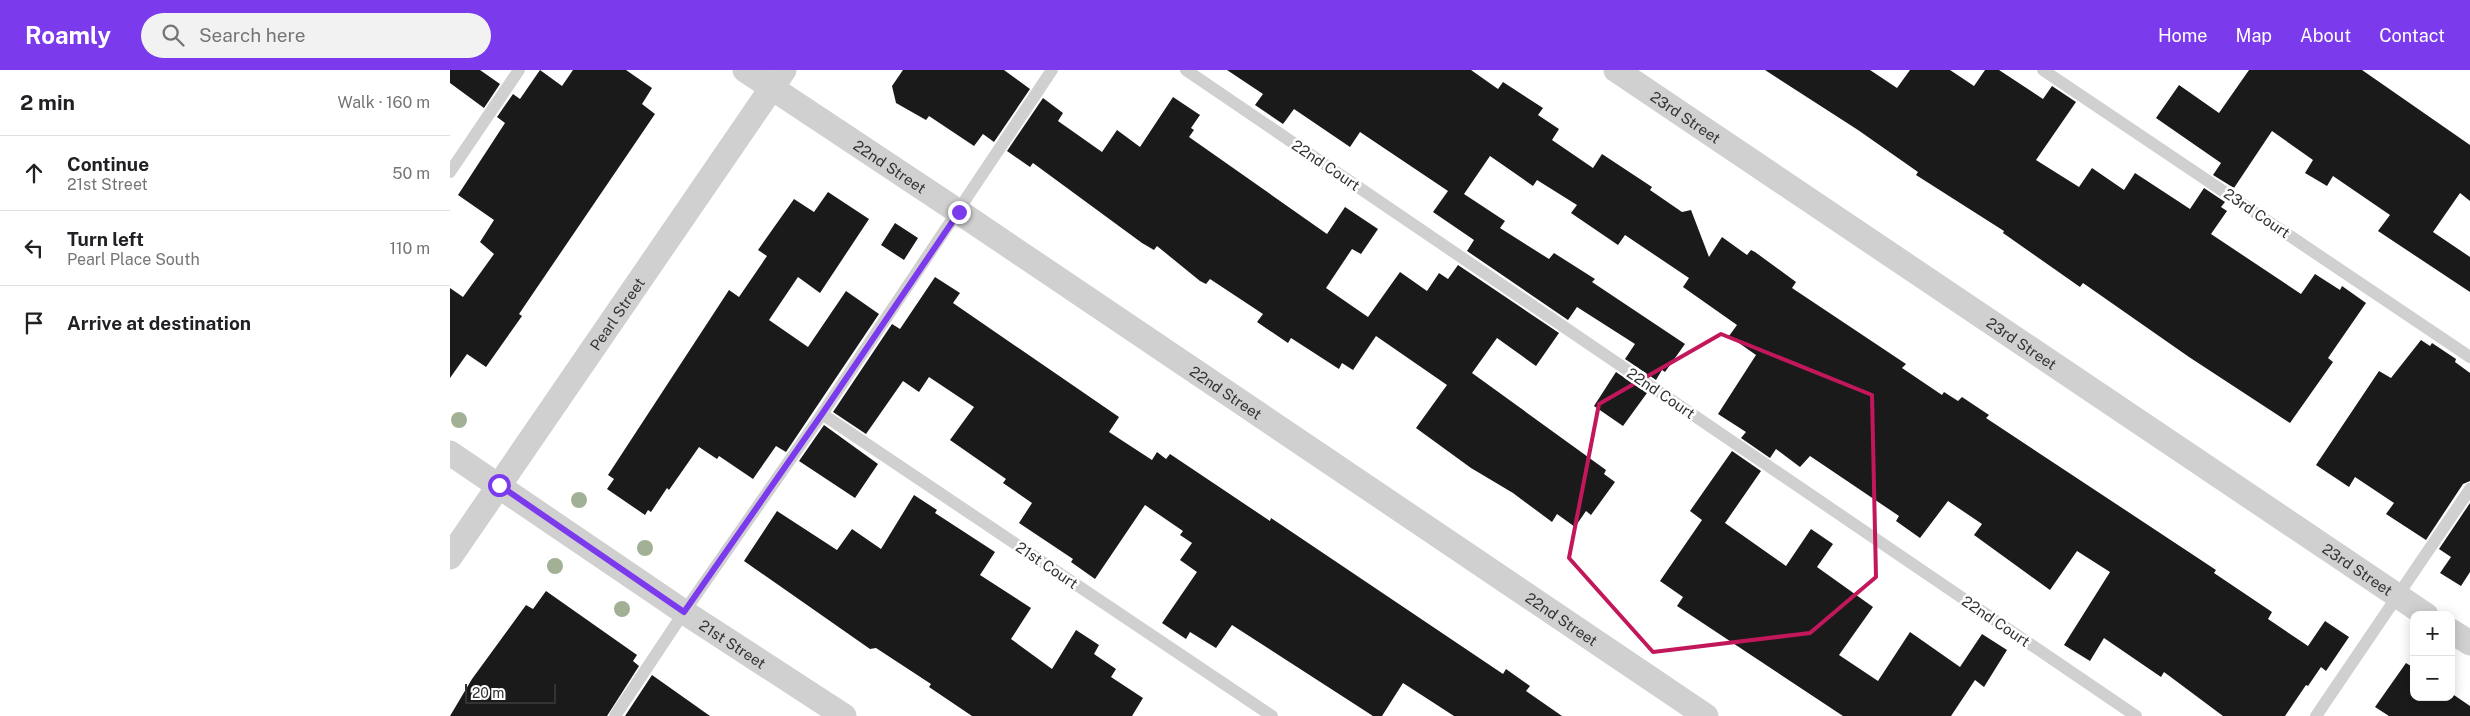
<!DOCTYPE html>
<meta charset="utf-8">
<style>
:root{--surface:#fff;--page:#f2f2f2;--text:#202124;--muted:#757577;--line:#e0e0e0;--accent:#7c3aed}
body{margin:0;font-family:"Public Sans",sans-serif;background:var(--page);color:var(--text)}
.controls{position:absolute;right:15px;bottom:15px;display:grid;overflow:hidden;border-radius:10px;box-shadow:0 2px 12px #0003}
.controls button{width:45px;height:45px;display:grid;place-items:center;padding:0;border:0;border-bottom:1px solid var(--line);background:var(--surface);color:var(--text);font:25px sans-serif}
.scale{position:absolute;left:15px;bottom:12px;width:91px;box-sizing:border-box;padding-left:5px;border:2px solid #333;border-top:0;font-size:14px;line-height:18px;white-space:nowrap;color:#333;-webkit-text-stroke:4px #fff;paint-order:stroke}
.stop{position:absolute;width:15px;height:15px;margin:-11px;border:4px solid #7c3aed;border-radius:50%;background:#fff}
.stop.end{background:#7c3aed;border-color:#fff;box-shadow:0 1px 5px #0008}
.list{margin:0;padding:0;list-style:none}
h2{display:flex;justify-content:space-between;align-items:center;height:65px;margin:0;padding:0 20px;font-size:21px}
h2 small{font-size:16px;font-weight:400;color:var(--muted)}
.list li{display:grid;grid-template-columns:32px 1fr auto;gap:15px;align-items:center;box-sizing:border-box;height:75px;padding:0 20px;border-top:1px solid var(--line)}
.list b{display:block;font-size:19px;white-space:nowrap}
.list p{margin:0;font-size:16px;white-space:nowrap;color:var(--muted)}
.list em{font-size:16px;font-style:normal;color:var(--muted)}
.icon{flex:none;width:28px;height:28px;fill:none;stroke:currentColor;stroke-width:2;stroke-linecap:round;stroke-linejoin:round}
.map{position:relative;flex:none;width:2020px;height:646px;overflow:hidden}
header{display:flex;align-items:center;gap:30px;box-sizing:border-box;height:70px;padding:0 25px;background:var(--accent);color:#fff}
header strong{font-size:24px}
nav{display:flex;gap:28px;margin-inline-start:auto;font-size:18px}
.search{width:350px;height:45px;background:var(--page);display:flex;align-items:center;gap:12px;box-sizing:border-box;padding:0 18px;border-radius:28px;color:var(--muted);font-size:19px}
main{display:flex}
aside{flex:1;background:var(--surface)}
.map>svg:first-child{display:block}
.building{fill:#1a1a1a}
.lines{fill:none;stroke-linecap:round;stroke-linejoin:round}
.service{stroke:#d0d0d0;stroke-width:12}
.minor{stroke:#d0d0d0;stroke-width:25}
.tree{fill:#a2b095}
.route{stroke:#7c3aed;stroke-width:6}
.marked{fill:none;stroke:#c2185b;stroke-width:4;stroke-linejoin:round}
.labels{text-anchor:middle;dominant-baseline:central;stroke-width:5;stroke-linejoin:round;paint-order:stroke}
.street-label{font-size:15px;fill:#333;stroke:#fff}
</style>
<header>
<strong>Roamly</strong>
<div class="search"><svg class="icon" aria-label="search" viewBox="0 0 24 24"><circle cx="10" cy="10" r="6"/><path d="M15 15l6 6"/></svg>Search here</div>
<nav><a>Home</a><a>Map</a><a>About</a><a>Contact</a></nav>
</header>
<main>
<aside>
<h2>2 min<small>Walk · 160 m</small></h2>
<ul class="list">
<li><svg class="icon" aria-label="ahead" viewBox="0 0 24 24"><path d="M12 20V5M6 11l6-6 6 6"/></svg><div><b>Continue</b><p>21st Street</p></div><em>50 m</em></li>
<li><svg class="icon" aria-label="left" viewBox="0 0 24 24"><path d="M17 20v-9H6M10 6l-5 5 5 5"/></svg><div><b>Turn left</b><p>Pearl Place South</p></div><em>110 m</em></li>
<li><svg class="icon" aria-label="arrive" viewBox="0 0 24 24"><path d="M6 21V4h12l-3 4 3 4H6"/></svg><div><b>Arrive at destination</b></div></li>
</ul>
</aside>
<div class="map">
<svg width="2020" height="646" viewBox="0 0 2020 646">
<rect width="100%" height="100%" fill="#fff"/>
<path class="building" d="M 0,0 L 30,0 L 50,14 L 34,38 L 0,13 Z
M 90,0 L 112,16 L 123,0 L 176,0 L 202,18 L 192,34 L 205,44 L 69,244 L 72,246 L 36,297 L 17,284 L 0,308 L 0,218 L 13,227 L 44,184 L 30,172 L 44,150 L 8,125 L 55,53 L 47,47 L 63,24 L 70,29 Z
M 453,0 L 554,0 L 580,19 L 544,72 L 533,64 L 524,76 L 479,46 L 476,50 L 446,33 L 442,16 Z
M 777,0 L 1021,0 L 1048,19 L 1053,12 L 1093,38 L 1088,45 L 1109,59 L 1102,70 L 1143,98 L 1152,84 L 1202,117 L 1200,120 L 1232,142 L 1241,140 L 1259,187 L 1272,167 L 1297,185 L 1301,180 L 1305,182 L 1346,212 L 1342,218 L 1456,294 L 1452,298 L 1492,325 L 1494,322 L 1508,331 L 1512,327 L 1539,345 L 1536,348 L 1766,500 L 1764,503 L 1822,542 L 1818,549 L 1858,576 L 1875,551 L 1899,567 L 1876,601 L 1871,597 L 1858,616 L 1856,615 L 1835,646 L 1773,646 L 1714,602 L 1711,607 L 1654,568 L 1640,591 L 1614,575 L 1660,502 L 1627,481 L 1600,520 L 1524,465 L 1532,454 L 1498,431 L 1470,468 L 1446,451 L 1449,446 L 1360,386 L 1350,397 L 1326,379 L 1320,388 L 1291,368 L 1296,362 L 1268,344 L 1306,285 L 1279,266 L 1287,255 L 1233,217 L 1239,208 L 1175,165 L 1168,175 L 1121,143 L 1127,135 L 1087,110 L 1083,116 L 1040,86 L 1014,124 L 1055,151 L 1050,158 L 1099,189 L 1104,183 L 1145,209 L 1142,212 L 1235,274 L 1215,302 L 1212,300 L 1206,310 L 1175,289 L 1185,274 L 1127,237 L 1118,250 L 1017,181 L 1024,170 L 983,142 L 998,121 L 910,62 L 900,77 L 844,39 L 833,54 L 805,35 L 813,24 Z
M 1315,0 L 1420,0 L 1447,18 L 1460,0 L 1500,0 L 1524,16 L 1535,0 L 1549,0 L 1593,29 L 1602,16 L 1626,32 L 1586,90 L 1629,117 L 1642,98 L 1674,120 L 1685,103 L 1740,139 L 1754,118 L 1775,132 L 1771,137 L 1777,141 L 1761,164 L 1851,224 L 1865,204 L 1890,220 L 1892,216 L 1916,233 L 1878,288 L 1883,292 L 1840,353 L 1739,287 L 1633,213 L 1630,217 L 1553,163 L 1554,161 L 1466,105 L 1468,102 L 1408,60 Z
M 1799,0 L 1912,0 L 2020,75 L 2020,131 L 2010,123 L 1983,162 L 2020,187 L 2020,222 L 1928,161 L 1940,145 L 1883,106 L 1877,116 L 1855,103 L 1863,90 L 1822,61 L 1784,118 L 1763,105 L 1771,93 L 1706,48 L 1729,15 L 1769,43 Z
M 723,27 L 750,45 L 741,58 L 744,60 L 739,67 L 877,164 L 895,137 L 928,159 L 911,184 L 902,179 L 876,218 L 918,247 L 950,202 L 977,221 L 989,203 L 998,209 L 1008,195 L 1109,263 L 1086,296 L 1047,268 L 1022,303 L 1156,400 L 1154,404 L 1165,412 L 1141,445 L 1136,441 L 1125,457 L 1107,444 L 1102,452 L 1063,423 L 1021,398 L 966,358 L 997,315 L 926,266 L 903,300 L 892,293 L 889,299 L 841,268 L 838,273 L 807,252 L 813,244 L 760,209 L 756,214 L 750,211 L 707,176 L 704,180 L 692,173 L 583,93 L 580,97 L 557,81 L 593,28 L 613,43 L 608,51 L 652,82 L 667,60 L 690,77 Z
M 378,122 L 419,149 L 370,223 L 348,207 L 319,250 L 358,277 L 396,221 L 429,244 L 336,382 L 326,376 L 303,409 L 269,386 L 267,389 L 249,377 L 219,420 L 217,418 L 201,442 L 198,440 L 195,445 L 157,419 L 164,409 L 158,405 L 279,220 L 289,227 L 317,186 L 308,180 L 344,129 L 364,142 Z
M 445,153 L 468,168 L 454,190 L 431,175 Z
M 485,207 L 510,223 L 503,233 L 669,347 L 659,362 L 702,390 L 707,382 L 716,389 L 720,384 L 820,451 L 821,448 L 1053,604 L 1056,599 L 1080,616 L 1076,621 L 1112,646 L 1004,646 L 953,613 L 932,646 L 923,646 L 782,555 L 766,578 L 740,562 L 736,569 L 712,553 L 747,502 L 730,490 L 742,473 L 730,465 L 733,461 L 695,435 L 645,509 L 621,492 L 623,489 L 569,453 L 582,433 L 553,413 L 556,409 L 500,370 L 524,337 L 479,307 L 469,322 L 453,311 L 416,364 L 383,342 L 442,254 L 450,259 Z
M 1971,270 L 1980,276 L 1982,273 L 2006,289 L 2005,292 L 2020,303 L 2020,411 L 2013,414 L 1976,470 L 1936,444 L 1944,433 L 1905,407 L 1899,417 L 1866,395 L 1929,301 L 1941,308 Z
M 1166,302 L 1197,323 L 1173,356 L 1144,336 Z
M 374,355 L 428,394 L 405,428 L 349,391 Z
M 1282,381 L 1311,401 L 1275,453 L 1336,496 L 1361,459 L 1383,474 L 1367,497 L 1423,537 L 1389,585 L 1428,611 L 1460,562 L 1510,597 L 1532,564 L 1557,580 L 1534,617 L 1525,610 L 1501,646 L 1393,646 L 1227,536 L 1233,527 L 1210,511 L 1252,450 L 1240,441 Z
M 464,425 L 487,440 L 485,443 L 545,482 L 530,505 L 581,538 L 561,569 L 602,599 L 626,560 L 649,575 L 644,584 L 666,599 L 661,607 L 693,628 L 682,646 L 522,646 L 479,617 L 481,614 L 426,578 L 420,579 L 294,491 L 327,441 L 387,480 L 402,459 L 431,479 Z
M 2020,433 L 2020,502 L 2011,516 L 1990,503 L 2001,487 L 1989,479 Z
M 96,521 L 187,585 L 183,591 L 189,596 L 157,646 L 0,646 L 22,609 L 76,535 L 83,539 Z
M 1956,593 L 1964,598 L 1964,627 L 2001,627 L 2001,623 L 2020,636 L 2020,646 L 1939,646 L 1925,637 Z
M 202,605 L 260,646 L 175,646 Z"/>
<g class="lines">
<path class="service" d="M 736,0 L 1686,646
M 1593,0 L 2020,287
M 0,102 L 69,0
M 372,344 L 822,646
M 165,646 L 234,542 L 372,344 L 602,0
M 1866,646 L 2020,419"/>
<g class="minor">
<path id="s1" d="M 295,0 L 509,142 L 1256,646"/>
<path id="s2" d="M 1166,0 L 1976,545"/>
<path id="s3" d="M 0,383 L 234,542 L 394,646"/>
<path id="s4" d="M 0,487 L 334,0"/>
<path d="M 2001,561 L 2020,573"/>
</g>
</g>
<g class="tree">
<circle cx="9" cy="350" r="8"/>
<circle cx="129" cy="430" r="8"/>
<circle cx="195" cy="478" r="8"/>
<circle cx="105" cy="496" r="8"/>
<circle cx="172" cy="539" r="8"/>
</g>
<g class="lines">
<path class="route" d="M 49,415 L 234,542 L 372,344 L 509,142"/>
</g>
<path class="marked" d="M 1271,264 L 1422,325 L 1426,507 L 1360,563 L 1203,582 L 1119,488 L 1149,334 Z"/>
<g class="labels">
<g class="street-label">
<text stroke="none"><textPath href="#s2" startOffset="84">23rd Street</textPath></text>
<text transform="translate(876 95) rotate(34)">22nd Court</text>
<text stroke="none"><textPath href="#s1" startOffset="174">22nd Street</textPath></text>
<text transform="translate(1807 143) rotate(34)">23rd Court</text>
<text stroke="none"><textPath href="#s4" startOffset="295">Pearl Street</textPath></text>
<text stroke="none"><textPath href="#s2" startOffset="489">23rd Street</textPath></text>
<text stroke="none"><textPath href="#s1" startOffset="579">22nd Street</textPath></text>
<text transform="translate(1211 323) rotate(34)">22nd Court</text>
<text transform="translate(597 495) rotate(34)">21st Court</text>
<text stroke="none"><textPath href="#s2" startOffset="894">23rd Street</textPath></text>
<text stroke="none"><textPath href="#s1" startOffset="984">22nd Street</textPath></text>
<text transform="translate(1546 551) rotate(34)">22nd Court</text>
<text stroke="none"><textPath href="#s3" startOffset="341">21st Street</textPath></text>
</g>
</g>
</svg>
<div class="controls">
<button>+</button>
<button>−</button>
</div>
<div class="scale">20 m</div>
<div class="stop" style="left:49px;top:415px"></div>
<div class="stop end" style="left:509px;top:142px"></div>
</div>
</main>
